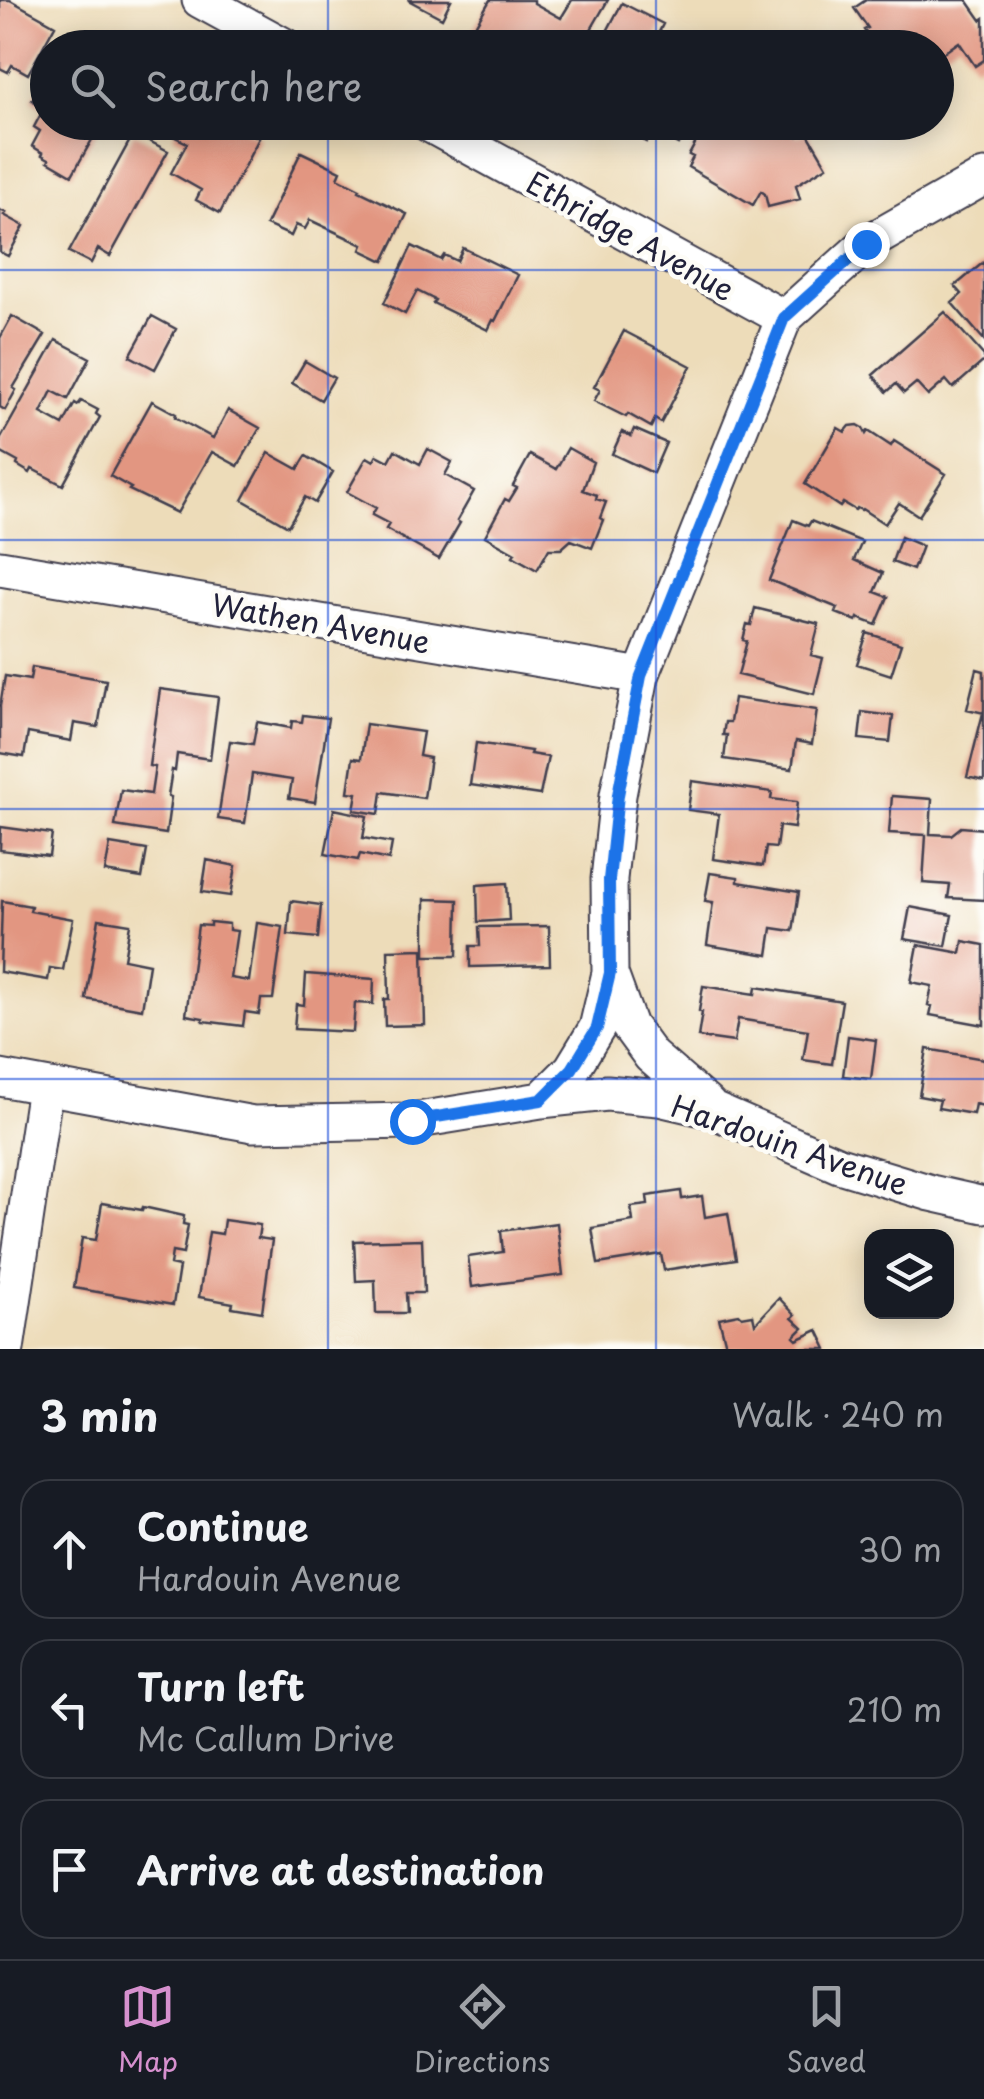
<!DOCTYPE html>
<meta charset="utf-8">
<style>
:root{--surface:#171b24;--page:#20242c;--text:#f1f3f6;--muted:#9ea1a6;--line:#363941;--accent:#d690ce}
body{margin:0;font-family:"Playpen Sans",sans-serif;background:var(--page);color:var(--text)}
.controls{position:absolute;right:30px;bottom:30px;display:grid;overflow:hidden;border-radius:20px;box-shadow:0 5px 25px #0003}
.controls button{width:90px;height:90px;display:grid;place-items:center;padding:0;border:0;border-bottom:2px solid var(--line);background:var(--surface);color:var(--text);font:50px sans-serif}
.stop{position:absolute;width:30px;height:30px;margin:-22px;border:8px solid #1a73e8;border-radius:50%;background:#fff}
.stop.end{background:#1a73e8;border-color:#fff;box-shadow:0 2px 10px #0008}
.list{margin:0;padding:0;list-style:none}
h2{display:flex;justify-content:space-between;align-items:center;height:130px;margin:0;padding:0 40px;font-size:42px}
h2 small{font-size:32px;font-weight:400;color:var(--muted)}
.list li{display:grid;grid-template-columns:65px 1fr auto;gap:30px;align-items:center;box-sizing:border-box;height:140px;margin:0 20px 20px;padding:0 20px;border:2px solid var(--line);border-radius:30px}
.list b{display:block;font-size:38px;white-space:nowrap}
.list p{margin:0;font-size:32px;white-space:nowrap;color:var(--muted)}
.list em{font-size:32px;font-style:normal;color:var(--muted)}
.icon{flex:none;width:55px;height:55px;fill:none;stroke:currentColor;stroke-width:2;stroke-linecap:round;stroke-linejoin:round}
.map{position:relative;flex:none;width:984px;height:1349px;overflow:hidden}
.search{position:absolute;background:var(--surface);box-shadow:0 5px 25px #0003;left:30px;right:30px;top:30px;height:110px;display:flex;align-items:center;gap:25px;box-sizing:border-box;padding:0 35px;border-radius:55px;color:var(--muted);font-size:38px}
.sheet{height:610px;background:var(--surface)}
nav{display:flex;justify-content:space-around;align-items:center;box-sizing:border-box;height:140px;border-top:2px solid var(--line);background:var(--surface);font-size:28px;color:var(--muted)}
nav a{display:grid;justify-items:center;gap:5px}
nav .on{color:var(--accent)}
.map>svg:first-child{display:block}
.building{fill:#e29681}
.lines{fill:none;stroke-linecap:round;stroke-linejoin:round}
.street-casing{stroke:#403e4e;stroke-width:39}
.street{stroke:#fff;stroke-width:35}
.route{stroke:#1a73e8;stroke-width:12}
.grid{fill:none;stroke:#1d4ed8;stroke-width:2.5;stroke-opacity:0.55}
.labels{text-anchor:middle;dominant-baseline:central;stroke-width:9;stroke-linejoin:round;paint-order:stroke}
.street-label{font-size:30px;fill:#22223b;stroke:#fdfcf7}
</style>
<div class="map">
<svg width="984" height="1349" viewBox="0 0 984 1349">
<rect width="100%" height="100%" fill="#fdfcf7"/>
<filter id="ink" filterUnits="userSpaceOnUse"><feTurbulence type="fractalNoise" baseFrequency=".01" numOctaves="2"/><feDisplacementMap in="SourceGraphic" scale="20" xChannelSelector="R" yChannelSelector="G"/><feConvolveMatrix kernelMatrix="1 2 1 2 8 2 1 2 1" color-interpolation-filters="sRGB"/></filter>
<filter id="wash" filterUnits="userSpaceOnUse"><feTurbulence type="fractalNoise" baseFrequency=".0048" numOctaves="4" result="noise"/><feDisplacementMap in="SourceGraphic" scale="40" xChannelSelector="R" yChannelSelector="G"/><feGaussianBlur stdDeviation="2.25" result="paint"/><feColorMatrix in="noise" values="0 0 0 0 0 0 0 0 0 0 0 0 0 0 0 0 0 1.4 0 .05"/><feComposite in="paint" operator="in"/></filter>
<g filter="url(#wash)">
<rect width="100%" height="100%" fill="#eddcb9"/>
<g id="blocks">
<path class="building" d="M 0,0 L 10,0 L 55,25 L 28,74 L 12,65 L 8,72 L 0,68 Z
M 408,0 L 451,0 L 442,18 Z
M 490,0 L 534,0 L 534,3 L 561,18 L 572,0 L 608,0 L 589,33 L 593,35 L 586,48 L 500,48 L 472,31 Z
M 866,0 L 967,0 L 981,20 L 984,18 L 984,60 L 975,66 L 959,42 L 936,58 L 936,48 L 876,48 L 864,30 L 868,28 L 854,8 Z
M 622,3 L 663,24 L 651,48 L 621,48 L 603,39 Z
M 48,73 L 48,122 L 102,122 L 72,175 L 48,161 L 49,159 L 42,155 L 43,153 L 32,146 L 40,131 L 34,127 L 44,108 L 32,100 Z
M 180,122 L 229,122 L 259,138 L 220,213 L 196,200 L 201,190 L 171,173 L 187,143 L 173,136 Z
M 608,122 L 689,122 L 678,144 L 652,131 L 646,142 Z
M 707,122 L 774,122 L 798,136 L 807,132 L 827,166 L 796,185 L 800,199 L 768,207 L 765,194 L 761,191 L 753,205 L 688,167 L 693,157 L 689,155 Z
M 134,133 L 168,151 L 110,256 L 98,249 L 91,263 L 69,252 Z
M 301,152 L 341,171 L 338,178 L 360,189 L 359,191 L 407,214 L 384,261 L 361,250 L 363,245 L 310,220 L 305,229 L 296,225 L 291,236 L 266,225 Z
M 0,210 L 6,213 L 4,215 L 24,226 L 8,256 L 0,252 Z
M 412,246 L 441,260 L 444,255 L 457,261 L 463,248 L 518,275 L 495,321 L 493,320 L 488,330 L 433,303 L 435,300 L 417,291 L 405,314 L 384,303 Z
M 984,262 L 984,340 L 952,303 L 962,294 L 955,286 Z
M 945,312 L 984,356 L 984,361 L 953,388 L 946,380 L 928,396 L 916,383 L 904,393 L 896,384 L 887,392 L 873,375 Z
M 12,316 L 45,335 L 13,388 L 16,390 L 5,410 L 0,407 L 0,338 Z
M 152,316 L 176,329 L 155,369 L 130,356 Z
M 624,331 L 691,366 L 661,423 L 655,419 L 651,427 L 628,414 L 626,417 L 594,401 L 600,390 L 594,387 Z
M 56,340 L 90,358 L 68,399 L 52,391 L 41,413 L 63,425 L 75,403 L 78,405 L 81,401 L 98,410 L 96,414 L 100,417 L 63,485 L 32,469 L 30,473 L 17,465 L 18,462 L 0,452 L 0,440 Z
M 305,361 L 334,378 L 321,400 L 292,383 Z
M 152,401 L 176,414 L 175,417 L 213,438 L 228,410 L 260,428 L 238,466 L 212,452 L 177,513 L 129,490 L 131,488 L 110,476 Z
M 858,425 L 863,428 L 866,434 L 868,431 L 891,446 L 894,441 L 946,474 L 919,516 L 899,503 L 885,524 L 862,509 L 861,510 L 857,508 L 855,510 L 843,503 L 840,507 L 805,484 L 838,428 L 845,432 L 850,426 Z
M 634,429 L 666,443 L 653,473 L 612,454 L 622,432 L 631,436 Z
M 568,448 L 593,462 L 583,490 L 597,495 L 596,499 L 606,502 L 600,518 L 603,520 L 592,548 L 571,540 L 561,549 L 549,549 L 537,570 L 513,556 L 515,553 L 485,536 L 505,499 L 509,501 L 517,488 L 513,486 L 530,455 L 556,469 Z
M 428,449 L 452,462 L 445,475 L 474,491 L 457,521 L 460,523 L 439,559 L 386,529 L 389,524 L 372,515 L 376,508 L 347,492 L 367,457 L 374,461 L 377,455 L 389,461 L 395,450 L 420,464 Z
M 269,453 L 298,469 L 306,456 L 333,472 L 315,503 L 305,497 L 288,526 L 243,500 Z
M 793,520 L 808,526 L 811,521 L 862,542 L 854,560 L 883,573 L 875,592 L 888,597 L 876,625 L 858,618 L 857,621 L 836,613 L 838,608 L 769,580 Z
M 901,537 L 922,546 L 913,570 L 892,562 Z
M 755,608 L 819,624 L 811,655 L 823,658 L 814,694 L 738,675 L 747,641 L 743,640 L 747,624 L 751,625 Z
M 867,633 L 901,644 L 891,675 L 857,664 Z
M 32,667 L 106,680 L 98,727 L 74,723 L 71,741 L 28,733 L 24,757 L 0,753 L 0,706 L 5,676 L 30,680 Z
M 977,669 L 984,671 L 984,713 L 967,709 Z
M 160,689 L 218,697 L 210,759 L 177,754 L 175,771 L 172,770 L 168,796 L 171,797 L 166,834 L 115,826 L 121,790 L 151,794 L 155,767 L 149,766 Z
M 734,698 L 817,710 L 812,744 L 796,741 L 792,769 L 724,759 L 727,735 L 723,735 L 725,722 L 730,722 Z
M 862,712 L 893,716 L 890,742 L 859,739 Z
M 983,713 L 984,714 L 984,781 L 967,777 Z
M 303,715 L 328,718 L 315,802 L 289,798 L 292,780 L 252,774 L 245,823 L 218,819 L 230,741 L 253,744 L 257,722 L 291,728 L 292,721 L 302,722 Z
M 366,724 L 423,732 L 419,756 L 430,758 L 424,798 L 382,792 L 379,814 L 354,810 L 357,793 L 348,792 L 353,758 L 361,759 Z
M 476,743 L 531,751 L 530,754 L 548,757 L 540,795 L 470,785 Z
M 692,781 L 772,792 L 771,799 L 797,802 L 794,828 L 779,826 L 776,848 L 766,847 L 763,866 L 713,859 L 719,814 L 688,810 Z
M 892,796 L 932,799 L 930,834 L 951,835 L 961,827 L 984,829 L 984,900 L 948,898 L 950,885 L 923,883 L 926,835 L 889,833 Z
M 334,809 L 367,816 L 363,838 L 392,843 L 389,860 L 360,854 L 358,860 L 325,854 Z
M 1,827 L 52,834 L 49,856 L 0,850 Z
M 110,844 L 147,850 L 142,878 L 105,872 Z
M 207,860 L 236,866 L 231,896 L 202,892 Z
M 710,873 L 738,877 L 738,882 L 799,892 L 793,931 L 772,928 L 768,955 L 707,945 L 713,902 L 705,901 Z
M 507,883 L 509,920 L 478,922 L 477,885 Z
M 425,899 L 458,900 L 457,956 L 425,956 Z
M 2,901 L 31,906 L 30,911 L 73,919 L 63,970 L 50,968 L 48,980 L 0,972 Z
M 291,901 L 321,905 L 318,938 L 288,935 Z
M 910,907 L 952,915 L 946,946 L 904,939 Z
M 99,919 L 130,924 L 124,959 L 149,964 L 142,1009 L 86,999 Z
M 210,922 L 229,924 L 229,930 L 237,931 L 230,978 L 249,981 L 257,923 L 283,927 L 273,999 L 261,999 L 259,1014 L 245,1012 L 243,1026 L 203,1021 L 203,1018 L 186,1015 L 198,925 L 210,926 Z
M 549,926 L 550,965 L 470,967 L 470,946 L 480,946 L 479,927 Z
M 963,941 L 984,945 L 984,1025 L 930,1015 L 932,1006 L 928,1005 L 932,986 L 911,982 L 918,945 L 961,953 Z
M 423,949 L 425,1025 L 385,1026 L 384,999 L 389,999 L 388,950 Z
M 306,974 L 374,979 L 373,1004 L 355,1003 L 353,1032 L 294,1029 L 296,1004 L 304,1005 Z
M 703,986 L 755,994 L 756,987 L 842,1001 L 832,1064 L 803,1060 L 808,1030 L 738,1019 L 734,1042 L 698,1037 L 702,1012 L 699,1011 Z
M 848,1036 L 876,1040 L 871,1079 L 843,1076 Z
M 927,1049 L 984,1059 L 984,1106 L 975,1104 L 973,1114 L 938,1108 L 940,1100 L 919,1096 Z
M 681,1191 L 682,1199 L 702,1196 L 705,1217 L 728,1213 L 736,1259 L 664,1270 L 661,1254 L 598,1264 L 592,1228 L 633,1221 L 631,1207 L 648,1205 L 647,1196 Z
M 102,1203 L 142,1210 L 143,1207 L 184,1216 L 183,1224 L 188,1225 L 183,1254 L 172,1252 L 170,1265 L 179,1267 L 173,1305 L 74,1288 L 82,1238 L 96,1240 Z
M 224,1220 L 260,1225 L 258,1238 L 272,1240 L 262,1312 L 232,1307 L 233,1303 L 199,1297 L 209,1232 L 222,1234 Z
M 557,1223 L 563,1275 L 472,1287 L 468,1257 L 503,1252 L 501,1231 Z
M 422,1239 L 424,1293 L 406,1293 L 407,1313 L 376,1313 L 375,1280 L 356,1281 L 354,1241 Z
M 779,1298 L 795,1315 L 792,1318 L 803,1328 L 794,1337 L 797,1340 L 818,1330 L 827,1349 L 754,1349 L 752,1347 L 727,1349 L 719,1318 L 739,1314 L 742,1317 L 753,1315 L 755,1324 Z"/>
</g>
</g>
<g filter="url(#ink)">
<use href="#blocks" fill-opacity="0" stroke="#403e4e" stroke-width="2.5"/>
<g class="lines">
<defs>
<path id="street" d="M 200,0 L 288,48
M 425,122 L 784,318
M 0,568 L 641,676
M 610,974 L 629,1026 L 651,1056 L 708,1105
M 0,1078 L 253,1124 L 412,1121 L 541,1100 L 607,1093 L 659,1098 L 715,1111 L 839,1165 L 931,1193 L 984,1205
M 541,1100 L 572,1069 L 597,1028 L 610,973 L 609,879 L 618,795 L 641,676 L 784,318 L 866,244 L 984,177
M 6,1349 L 45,1087"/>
</defs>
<use href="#street" class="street-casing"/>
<use href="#street" class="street"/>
</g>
</g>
<g class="lines" filter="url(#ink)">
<path class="route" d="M 412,1121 L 541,1100 L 572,1069 L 597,1028 L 610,973 L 609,880 L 618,795 L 641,676 L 784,318 L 866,244"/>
</g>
<path class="grid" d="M 328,0 L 328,48M 656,0 L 656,48M 328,122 L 328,1349M 656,122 L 656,1349M 0,270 L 984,270M 0,540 L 984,540M 0,809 L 984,809M 0,1079 L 984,1079"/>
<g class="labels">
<g class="street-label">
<text transform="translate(631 235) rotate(29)">Ethridge Avenue</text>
<text transform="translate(321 622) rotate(10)">Wathen Avenue</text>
<text transform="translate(790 1144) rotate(19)">Hardouin Avenue</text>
</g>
</g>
</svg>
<div class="controls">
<button><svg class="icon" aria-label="layers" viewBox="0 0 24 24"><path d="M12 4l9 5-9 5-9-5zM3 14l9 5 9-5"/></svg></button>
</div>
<div class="stop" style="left:412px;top:1121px"></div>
<div class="stop end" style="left:866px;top:244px"></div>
<div class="search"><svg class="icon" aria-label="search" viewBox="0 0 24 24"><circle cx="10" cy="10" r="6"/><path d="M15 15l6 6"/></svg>Search here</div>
</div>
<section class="sheet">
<h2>3 min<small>Walk · 240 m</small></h2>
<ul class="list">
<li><svg class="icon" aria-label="ahead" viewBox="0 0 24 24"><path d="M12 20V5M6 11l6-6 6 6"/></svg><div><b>Continue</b><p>Hardouin Avenue</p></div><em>30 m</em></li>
<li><svg class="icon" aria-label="left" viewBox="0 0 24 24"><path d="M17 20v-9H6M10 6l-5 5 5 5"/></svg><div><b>Turn left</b><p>Mc Callum Drive</p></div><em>210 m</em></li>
<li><svg class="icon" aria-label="arrive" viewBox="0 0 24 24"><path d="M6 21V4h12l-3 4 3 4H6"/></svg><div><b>Arrive at destination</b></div></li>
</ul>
</section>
<nav>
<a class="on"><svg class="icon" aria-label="map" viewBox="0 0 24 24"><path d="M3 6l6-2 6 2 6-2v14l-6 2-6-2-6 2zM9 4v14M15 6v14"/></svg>Map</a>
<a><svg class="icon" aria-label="directions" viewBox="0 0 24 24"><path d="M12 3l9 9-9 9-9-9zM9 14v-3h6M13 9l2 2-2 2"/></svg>Directions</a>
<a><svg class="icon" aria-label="saved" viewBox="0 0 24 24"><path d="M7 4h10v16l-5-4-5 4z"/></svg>Saved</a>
</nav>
